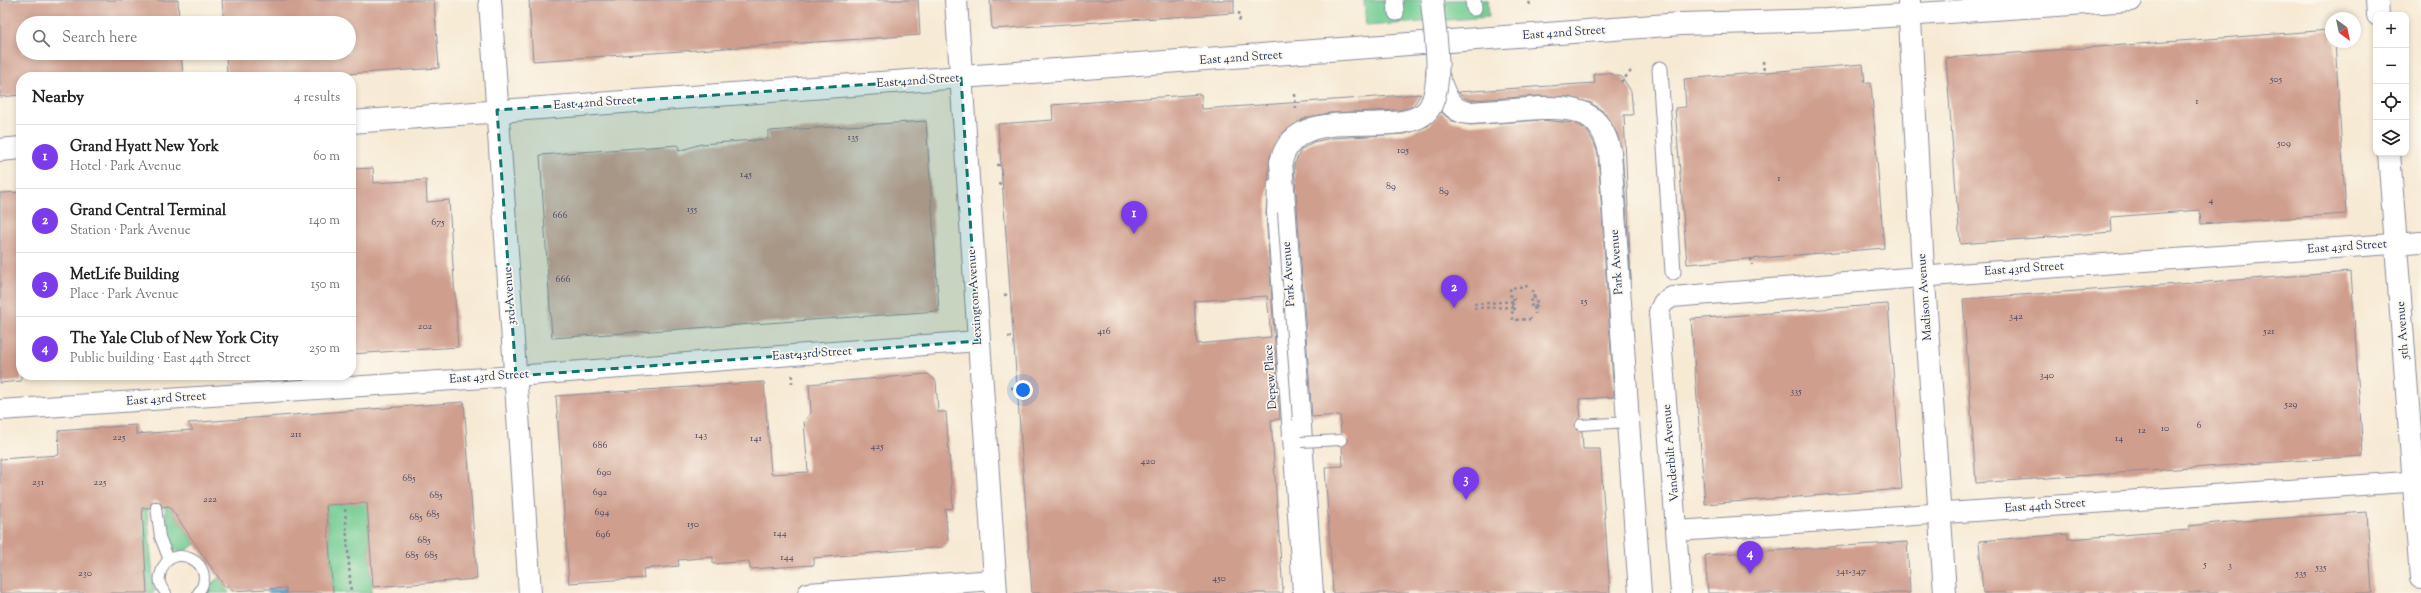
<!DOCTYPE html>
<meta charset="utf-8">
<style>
:root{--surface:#fff;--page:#f2f2f2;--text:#222;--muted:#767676;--line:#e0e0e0;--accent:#7c3aed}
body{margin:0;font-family:"Sorts Mill Goudy",serif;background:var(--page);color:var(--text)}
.controls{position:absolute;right:12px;top:12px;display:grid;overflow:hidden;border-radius:8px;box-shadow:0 2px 6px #0003}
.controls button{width:36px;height:36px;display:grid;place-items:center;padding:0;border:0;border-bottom:1px solid var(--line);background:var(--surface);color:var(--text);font:20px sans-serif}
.compass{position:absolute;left:2325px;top:12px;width:36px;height:36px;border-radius:50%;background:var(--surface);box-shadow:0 2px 6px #0003;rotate:147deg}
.you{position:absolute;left:1023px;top:390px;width:14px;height:14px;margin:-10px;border:3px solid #fff;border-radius:50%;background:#1a73e8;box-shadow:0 0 0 6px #1a73e833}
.badge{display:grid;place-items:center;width:26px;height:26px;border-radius:50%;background:var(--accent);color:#fff;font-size:13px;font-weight:700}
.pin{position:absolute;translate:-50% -33px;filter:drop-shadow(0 1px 2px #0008)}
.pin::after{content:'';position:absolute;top:21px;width:14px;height:12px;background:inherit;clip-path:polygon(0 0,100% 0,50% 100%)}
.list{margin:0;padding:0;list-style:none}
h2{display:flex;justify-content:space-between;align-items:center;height:52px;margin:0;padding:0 16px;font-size:17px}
h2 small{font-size:13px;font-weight:400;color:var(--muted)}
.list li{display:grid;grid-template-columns:26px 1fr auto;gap:12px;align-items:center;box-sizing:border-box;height:64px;padding:0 16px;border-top:1px solid var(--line)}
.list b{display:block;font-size:15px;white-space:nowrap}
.list p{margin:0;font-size:13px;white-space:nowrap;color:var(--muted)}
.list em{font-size:13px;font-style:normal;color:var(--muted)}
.icon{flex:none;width:22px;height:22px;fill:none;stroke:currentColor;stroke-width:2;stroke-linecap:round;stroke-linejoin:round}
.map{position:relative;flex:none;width:2421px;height:593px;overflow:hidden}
.search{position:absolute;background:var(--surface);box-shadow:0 2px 6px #0003;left:16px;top:16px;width:340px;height:44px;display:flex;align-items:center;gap:10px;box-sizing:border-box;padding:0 14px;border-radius:22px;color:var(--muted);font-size:15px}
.panel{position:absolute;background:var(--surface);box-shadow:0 2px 6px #0003;left:16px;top:72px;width:340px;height:308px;border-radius:16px}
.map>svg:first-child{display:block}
.green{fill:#72cc93;stroke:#467e78}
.water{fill:#62aedb;stroke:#3e6e9c}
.building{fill:#cf9e8d;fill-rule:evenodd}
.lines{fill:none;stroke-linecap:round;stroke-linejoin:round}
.service-casing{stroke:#898c9a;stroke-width:12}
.pedestrian-casing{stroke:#898c9a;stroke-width:17}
.minor-casing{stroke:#898c9a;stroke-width:22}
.secondary-casing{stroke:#898c9a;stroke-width:24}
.primary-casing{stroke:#898c9a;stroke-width:24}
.path{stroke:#898c9a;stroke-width:2.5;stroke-dasharray:3 3;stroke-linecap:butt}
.service{stroke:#fff;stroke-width:10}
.pedestrian{stroke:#fff;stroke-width:15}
.minor{stroke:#fff;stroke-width:20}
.secondary{stroke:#fff;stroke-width:22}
.primary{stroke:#fff;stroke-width:22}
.service-bridge-casing{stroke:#898c9a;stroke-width:12;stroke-linecap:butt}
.primary-bridge-casing{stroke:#898c9a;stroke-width:24;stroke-linecap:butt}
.service-bridge{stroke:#fff;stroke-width:10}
.primary-bridge{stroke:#fff;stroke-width:22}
.marked{fill:#0f766e;fill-opacity:0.2;stroke:#0f766e;stroke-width:3;stroke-dasharray:8 5;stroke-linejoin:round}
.labels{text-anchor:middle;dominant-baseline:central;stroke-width:3.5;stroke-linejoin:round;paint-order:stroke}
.number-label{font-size:10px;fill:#484b6a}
.street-label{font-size:12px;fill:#1b2f5e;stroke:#fbf7ec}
</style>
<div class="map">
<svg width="2421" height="593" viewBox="0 0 2421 593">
<rect width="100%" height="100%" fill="#fbf7ec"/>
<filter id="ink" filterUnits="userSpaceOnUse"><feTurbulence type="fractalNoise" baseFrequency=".025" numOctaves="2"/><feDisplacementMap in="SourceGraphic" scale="8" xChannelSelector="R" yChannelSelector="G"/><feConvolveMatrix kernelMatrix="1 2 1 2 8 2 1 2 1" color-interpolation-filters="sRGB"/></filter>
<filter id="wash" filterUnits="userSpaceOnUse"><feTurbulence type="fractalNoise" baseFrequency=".012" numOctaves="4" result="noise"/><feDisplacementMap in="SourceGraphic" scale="16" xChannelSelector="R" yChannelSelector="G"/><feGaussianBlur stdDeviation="0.9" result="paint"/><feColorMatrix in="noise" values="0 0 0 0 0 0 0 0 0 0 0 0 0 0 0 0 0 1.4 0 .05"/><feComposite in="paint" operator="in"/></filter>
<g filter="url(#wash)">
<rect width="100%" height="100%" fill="#f7ead5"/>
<path class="green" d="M 1364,0 L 1488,0 L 1489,17 L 1366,26 Z
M 367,502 L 372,593 L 333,593 L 326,505 Z
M 165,506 L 169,506 L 195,544 L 187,550 L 170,551 Z
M 141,508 L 147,508 L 154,593 L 147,593 Z
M 219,578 L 229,593 L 206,593 L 210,584 Z"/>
<path class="water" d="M 284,574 L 286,592 L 268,593 L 266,576 Z"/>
<g id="blocks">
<path class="building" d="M 0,0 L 178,0 L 179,23 L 23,23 L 23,53 L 181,53 L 183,77 L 21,77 L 21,95 L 0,97 Z
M 222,0 L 434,0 L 439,68 L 299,77 L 227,77 L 226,53 L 349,53 L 349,23 L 224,23 Z
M 529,0 L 918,0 L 920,35 L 533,61 Z
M 990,0 L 1234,0 L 1234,13 L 992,29 Z
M 2331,30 L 2331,42 L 2335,42 L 2346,214 L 2201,224 L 2200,210 L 2111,217 L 2112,232 L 1960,244 L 1946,58 Z
M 1863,64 L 1865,83 L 1871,83 L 1884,248 L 1687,264 L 1675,108 L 1686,107 L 1684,79 Z
M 1608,73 L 1622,77 L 1631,91 L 1633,115 L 1624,115 L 1631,280 L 1622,151 L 1617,133 L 1604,112 L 1591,103 L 1569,97 L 1540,96 L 1471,100 L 1464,98 L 1458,92 L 1595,83 L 1594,74 Z
M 1201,94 L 1202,109 L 1421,94 L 1413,106 L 1399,110 L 1329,113 L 1305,118 L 1284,132 L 1270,157 L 1266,213 L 1280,419 L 1271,420 L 1283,593 L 1032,593 L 998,124 L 1053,120 L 1052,105 ZM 1267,296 L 1271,337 L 1197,344 L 1194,301 Z
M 1441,112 L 1452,121 L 1470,125 L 1541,120 L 1574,123 L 1586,129 L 1594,143 L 1598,154 L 1614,397 L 1579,399 L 1581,418 L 1577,420 L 1575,425 L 1576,429 L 1582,431 L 1583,449 L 1600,449 L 1610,593 L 1333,593 L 1325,467 L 1343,466 L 1342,446 L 1347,443 L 1347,439 L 1341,434 L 1340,415 L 1312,417 L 1294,165 L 1301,150 L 1313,142 L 1332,138 L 1405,134 L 1428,126 Z
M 926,121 L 939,311 L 552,338 L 540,155 L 678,145 L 679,151 L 701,144 L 768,139 L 768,131 Z
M 373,168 L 374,183 L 426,180 L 427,202 L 449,200 L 458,347 L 351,354 L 351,169 Z
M 21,192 L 21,381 L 0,383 L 0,193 Z
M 2351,272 L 2363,456 L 1976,483 L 1963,299 Z
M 1888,304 L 1902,489 L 1705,504 L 1691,319 Z
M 928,374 L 936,381 L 938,412 L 946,412 L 953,508 L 945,509 L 948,541 L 943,547 L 814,558 L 814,565 L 750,569 L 749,561 L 713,564 L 713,557 L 678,560 L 679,566 L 643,569 L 644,578 L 569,583 L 556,396 L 764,382 L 771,474 L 808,472 L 804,421 L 811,413 L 809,384 Z
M 464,402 L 477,579 L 373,587 L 367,503 L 326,505 L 333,593 L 286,593 L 286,588 L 232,591 L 228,585 L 225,587 L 169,506 L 162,507 L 161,503 L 156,501 L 152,502 L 150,508 L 142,508 L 147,593 L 0,593 L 0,459 L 59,455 L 58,431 L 136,425 L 136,434 L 193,430 L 188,423 Z
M 2367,512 L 2372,593 L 1983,593 L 1979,541 L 2068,534 L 2068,539 L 2189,530 L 2189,526 L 2216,523 Z
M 1907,542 L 1910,593 L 1708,593 L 1705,555 Z"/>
</g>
</g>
<g filter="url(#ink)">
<use href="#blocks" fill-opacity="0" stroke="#898c9a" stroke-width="1"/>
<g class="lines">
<defs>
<path id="service" d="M 1272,213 L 1273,184
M 1287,421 L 1298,593
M 156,507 L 160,537 L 169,560
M 166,593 C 160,587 158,580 161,572 C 170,539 221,563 198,593"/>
<path id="pedestrian" d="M 1395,0 L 1396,13
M 1473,0 L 1474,8
M 1660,69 L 1673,272"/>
<path id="minor" d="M 0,410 L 516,376 L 978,341
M 1677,531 L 2421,481
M 808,593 L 995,580
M 1681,593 L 1659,312 L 1663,303 L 1672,297 L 1957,274 L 2421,242"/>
<path id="secondary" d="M 956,0 L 996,593
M 1909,0 L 1922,252 L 1945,593
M 2377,0 L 2378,15
M 2389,153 L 2421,578"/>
<path id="primary" d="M 490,0 L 530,593
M 1437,73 C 1443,90 1448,113 1471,113 L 1541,108
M 351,122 L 1681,24 L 1828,20 L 2131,0
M 0,150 L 21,148
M 1281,162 L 1312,593
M 1628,422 L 1640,593"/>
</defs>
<use href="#service" class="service-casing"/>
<use href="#pedestrian" class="pedestrian-casing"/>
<use href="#minor" class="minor-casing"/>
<use href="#secondary" class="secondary-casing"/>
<use href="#primary" class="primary-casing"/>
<path class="path" d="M 1529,2 L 1530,5
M 1239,12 L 1240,23
M 1763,61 L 1764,73
M 1621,82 L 1631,71
M 1295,94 L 1296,112
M 997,165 L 1001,165
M 998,184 L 1002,183
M 1751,258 L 1752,265
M 1004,295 L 1010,294
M 1533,298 L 1536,297 L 1537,306 L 1533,307
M 1515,299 L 1511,299 L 1510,288 L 1529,286
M 1530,301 L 1534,300 L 1533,290
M 1474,304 L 1516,301
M 1511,304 L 1516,304
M 1530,306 L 1534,305 L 1535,314
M 1474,308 L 1516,307
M 1516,309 L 1512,309 L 1513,320 L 1531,319
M 1008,337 L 1013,337
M 792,375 L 792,385
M 1011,388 L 1017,388
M 345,509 L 351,593
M 1793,547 L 1793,551"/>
<use href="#service" class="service"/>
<use href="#pedestrian" class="pedestrian"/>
<use href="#minor" class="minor"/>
<use href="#secondary" class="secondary"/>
<use href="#primary" class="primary"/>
<defs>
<path id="service-bridge" d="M 1272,213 L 1287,421
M 1581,425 L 1628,422
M 1301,442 L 1341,440"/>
<path id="primary-bridge" d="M 1541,108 C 1579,107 1601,112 1610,152 L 1628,422
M 1281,162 C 1297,94 1411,147 1431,105 C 1444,78 1434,30 1432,0"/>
</defs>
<use href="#service-bridge" class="service-bridge-casing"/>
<use href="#primary-bridge" class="primary-bridge-casing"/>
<use href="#service-bridge" class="service-bridge"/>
<use href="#primary-bridge" class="primary-bridge"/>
</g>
</g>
<path class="marked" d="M 961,78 L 978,341 L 516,376 L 497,110 Z"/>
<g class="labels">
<g class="number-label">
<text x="2276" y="79">505</text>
<text x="2197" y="101">1</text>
<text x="853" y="137">135</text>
<text x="2284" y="143">509</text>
<text x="1403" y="150">105</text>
<text x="746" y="174">145</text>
<text x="1779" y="178">1</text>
<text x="1391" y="186">89</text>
<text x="1444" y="191">89</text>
<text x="2211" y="200">4</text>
<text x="692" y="209">155</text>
<text x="560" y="215">666</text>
<text x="438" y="222">675</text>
<text x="563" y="279">666</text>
<text x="1584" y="301">15</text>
<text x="2016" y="316">342</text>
<text x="425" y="326">202</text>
<text x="1104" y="331">416</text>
<text x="2269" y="331">521</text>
<text x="2047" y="375">340</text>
<text x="1796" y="391">335</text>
<text x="2291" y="404">529</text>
<text x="2199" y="425">6</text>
<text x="2165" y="428">10</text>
<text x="2142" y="430">12</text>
<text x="296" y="434">211</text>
<text x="701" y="435">143</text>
<text x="119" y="437">225</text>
<text x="756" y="438">141</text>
<text x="2119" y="438">14</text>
<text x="600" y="445">686</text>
<text x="877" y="446">425</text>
<text x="1148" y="461">420</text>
<text x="604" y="472">690</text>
<text x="409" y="478">685</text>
<text x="38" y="482">231</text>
<text x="100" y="482">225</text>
<text x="600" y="492">692</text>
<text x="436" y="495">685</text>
<text x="210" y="499">222</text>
<text x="602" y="512">694</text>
<text x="433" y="514">685</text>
<text x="416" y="517">685</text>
<text x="693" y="524">150</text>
<text x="780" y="533">144</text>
<text x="603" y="534">696</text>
<text x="424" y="540">685</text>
<text x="412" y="555">685</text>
<text x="431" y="555">685</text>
<text x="787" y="557">144</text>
<text x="2205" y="564">5</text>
<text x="2230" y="565">3</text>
<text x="2321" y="567">535</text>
<text x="1851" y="571">341-347</text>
<text x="85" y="573">230</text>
<text x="2301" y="573">535</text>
<text x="1219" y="578">450</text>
</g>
<g class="street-label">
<text transform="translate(1564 33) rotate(-4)">East 42nd Street</text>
<text transform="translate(1241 58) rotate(-4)">East 42nd Street</text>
<text transform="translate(918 81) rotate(-4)">East 42nd Street</text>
<text transform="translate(595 103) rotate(-4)">East 42nd Street</text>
<text transform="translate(2347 247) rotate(-4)">East 43rd Street</text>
<text transform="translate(1617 262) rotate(-94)">Park Avenue</text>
<text transform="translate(2024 269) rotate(-4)">East 43rd Street</text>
<text transform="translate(1289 274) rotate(-94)">Park Avenue</text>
<text transform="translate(510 296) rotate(-94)">3rd Avenue</text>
<text transform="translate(975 297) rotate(-94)">Lexington Avenue</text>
<text transform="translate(1925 297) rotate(-94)">Madison Avenue</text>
<text transform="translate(2403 330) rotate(-94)">5th Avenue</text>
<text transform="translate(812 354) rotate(-4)">East 43rd Street</text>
<text transform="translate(489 377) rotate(-4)">East 43rd Street</text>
<text transform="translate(1271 377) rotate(-94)">Depew Place</text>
<text transform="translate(166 399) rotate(-4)">East 43rd Street</text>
<text transform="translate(1671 453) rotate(-95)">Vanderbilt Avenue</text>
<text transform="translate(2045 506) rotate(-4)">East 44th Street</text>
</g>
</g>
</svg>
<div class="controls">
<button>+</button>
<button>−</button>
<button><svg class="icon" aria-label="locate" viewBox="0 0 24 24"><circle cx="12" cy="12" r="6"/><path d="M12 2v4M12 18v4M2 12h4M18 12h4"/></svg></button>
<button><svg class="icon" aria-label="layers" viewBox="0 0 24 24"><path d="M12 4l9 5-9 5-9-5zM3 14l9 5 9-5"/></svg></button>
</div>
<svg class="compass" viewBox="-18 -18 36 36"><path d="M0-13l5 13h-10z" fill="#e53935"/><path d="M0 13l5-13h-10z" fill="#767676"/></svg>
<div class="you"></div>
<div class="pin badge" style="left:1134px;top:234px">1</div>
<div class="pin badge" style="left:1454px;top:308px">2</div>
<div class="pin badge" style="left:1466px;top:500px">3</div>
<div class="pin badge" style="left:1750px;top:574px">4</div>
<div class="search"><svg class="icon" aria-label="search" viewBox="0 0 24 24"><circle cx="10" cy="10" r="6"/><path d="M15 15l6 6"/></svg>Search here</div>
<section class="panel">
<h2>Nearby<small>4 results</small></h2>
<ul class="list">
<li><span class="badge">1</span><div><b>Grand Hyatt New York</b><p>Hotel · Park Avenue</p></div><em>60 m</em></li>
<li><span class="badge">2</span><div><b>Grand Central Terminal</b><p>Station · Park Avenue</p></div><em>140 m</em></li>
<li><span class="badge">3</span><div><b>MetLife Building</b><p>Place · Park Avenue</p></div><em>150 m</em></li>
<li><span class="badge">4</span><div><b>The Yale Club of New York City</b><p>Public building · East 44th Street</p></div><em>250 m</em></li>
</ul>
</section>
</div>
